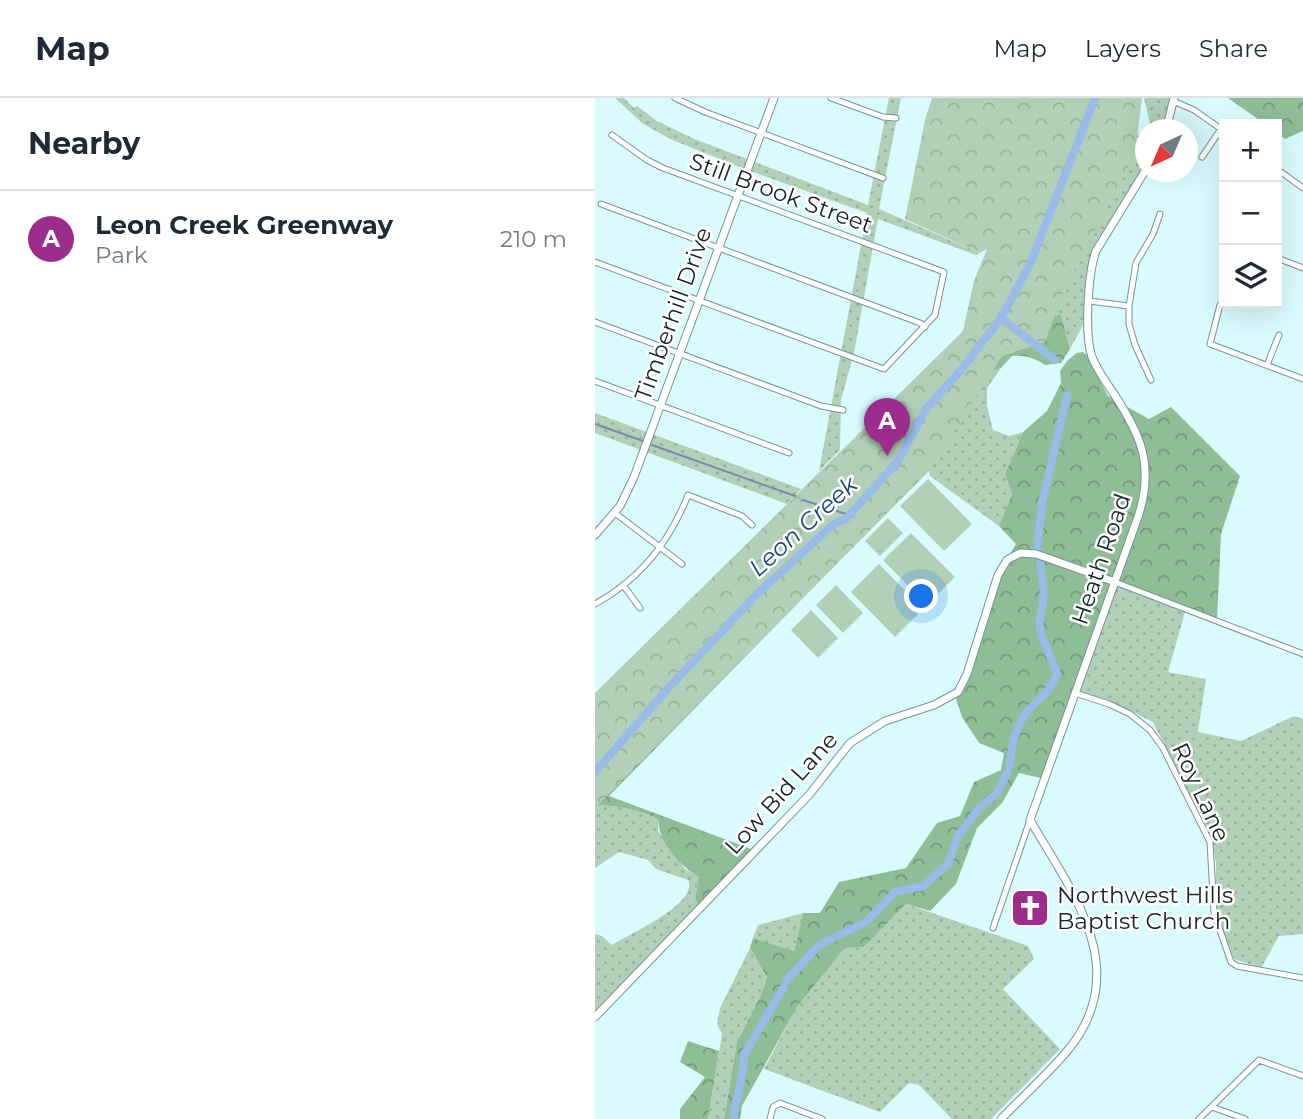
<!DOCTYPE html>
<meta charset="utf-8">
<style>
:root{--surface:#fff;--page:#f2f2f3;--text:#1f2937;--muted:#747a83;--line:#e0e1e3;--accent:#9c2d8c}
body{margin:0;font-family:Montserrat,sans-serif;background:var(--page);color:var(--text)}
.controls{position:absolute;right:21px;top:21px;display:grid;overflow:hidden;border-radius:0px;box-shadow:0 7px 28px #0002}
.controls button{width:63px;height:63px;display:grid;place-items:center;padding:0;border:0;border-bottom:2px solid var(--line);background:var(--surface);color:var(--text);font:35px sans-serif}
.compass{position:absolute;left:540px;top:21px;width:63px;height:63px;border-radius:50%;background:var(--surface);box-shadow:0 7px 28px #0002;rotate:224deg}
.you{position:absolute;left:327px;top:499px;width:24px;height:24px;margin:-18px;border:5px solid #fff;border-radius:50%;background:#1a73e8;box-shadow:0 0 0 10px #1a73e833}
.badge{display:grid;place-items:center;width:46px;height:46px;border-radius:50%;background:var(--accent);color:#fff;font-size:23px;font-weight:700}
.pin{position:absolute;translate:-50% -58px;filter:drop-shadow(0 2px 4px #0008)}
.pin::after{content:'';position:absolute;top:37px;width:24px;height:21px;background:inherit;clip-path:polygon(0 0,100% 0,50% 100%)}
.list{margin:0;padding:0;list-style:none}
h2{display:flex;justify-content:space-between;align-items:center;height:91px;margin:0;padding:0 28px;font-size:30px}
h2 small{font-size:23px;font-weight:400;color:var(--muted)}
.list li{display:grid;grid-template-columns:46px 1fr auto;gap:21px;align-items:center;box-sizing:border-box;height:98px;padding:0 28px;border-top:2px solid var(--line)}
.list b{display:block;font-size:26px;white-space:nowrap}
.list p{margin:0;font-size:23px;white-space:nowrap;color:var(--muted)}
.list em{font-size:23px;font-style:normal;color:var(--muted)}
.icon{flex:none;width:38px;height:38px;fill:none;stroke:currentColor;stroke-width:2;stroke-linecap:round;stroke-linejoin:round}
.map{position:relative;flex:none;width:708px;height:1021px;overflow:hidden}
header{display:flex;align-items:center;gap:42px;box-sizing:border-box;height:98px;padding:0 35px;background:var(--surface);border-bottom:2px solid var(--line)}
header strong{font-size:33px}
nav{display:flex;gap:38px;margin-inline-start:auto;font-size:24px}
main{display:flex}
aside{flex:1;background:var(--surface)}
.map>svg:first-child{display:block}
.grass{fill:url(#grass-dots)}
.forest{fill:url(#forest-crowns)}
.park{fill:url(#park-crowns)}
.pitch{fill:#b2d0b7}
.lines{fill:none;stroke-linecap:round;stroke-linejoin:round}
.stream{stroke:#718dad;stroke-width:2}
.river{stroke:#98bbe8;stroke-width:8}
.minor-casing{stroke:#749496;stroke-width:7}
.tertiary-casing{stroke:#749496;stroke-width:9}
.minor{stroke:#fff;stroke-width:5}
.tertiary{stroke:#fff;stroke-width:7}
.labels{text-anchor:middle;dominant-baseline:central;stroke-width:5;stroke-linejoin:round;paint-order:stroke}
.street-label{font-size:23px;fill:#162324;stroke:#fff}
.poi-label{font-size:23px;fill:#162324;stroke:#fff;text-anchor:start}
.water-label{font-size:24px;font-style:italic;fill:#17457c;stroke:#fff}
</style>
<header>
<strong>Map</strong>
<nav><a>Map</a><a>Layers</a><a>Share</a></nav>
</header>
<main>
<aside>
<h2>Nearby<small></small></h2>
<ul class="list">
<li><span class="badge">A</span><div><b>Leon Creek Greenway</b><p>Park</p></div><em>210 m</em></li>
</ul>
</aside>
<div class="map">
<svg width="708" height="1021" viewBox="0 0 708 1021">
<defs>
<pattern id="grass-dots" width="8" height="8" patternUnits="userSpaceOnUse" patternTransform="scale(1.75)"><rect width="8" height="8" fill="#b2d0b7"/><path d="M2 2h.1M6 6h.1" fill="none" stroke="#98b29d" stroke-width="1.8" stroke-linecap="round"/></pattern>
<pattern id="forest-crowns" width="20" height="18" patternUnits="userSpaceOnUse" patternTransform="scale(1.75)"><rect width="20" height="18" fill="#8ebd96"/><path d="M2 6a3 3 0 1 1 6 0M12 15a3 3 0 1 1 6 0" fill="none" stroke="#73997a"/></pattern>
<pattern id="park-crowns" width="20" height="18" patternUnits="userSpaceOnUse" patternTransform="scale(1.75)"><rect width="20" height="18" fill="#b2d0b7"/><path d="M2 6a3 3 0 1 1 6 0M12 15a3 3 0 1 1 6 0" fill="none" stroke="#98b29d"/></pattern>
</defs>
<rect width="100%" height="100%" fill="#dafbfe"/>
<path class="grass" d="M 20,0 L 29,0 L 39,10 L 42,8 L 62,23 L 97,40 L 273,107 L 294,0 L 306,0 L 284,111 L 385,155 L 381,157 L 283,121 L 259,255 L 246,302 L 245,352 L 224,373 L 272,115 L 147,70 L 75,41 L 47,25 Z
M 549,0 L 576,0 L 567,31 L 552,31 L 556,29 Z
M 550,33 L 550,68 L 502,148 L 492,185 L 488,227 L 475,251 L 466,217 L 458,217 L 437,194 L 534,43 Z
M 406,270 L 392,290 L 392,308 L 398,332 L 414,338 L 428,334 L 410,376 L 417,396 L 404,428 L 335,378 L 334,373 L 393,274 Z
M 0,315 L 206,391 L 192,406 L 0,335 Z
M 520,484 L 591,511 L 573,574 L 611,581 L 603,634 L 646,643 L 699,618 L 708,621 L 708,836 L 684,838 L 666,870 L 639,861 L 621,812 L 621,764 L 617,743 L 558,624 L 538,614 L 481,595 Z
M 4,707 C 23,708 47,712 64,722 L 63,733 L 90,771 L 104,779 L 100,801 L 104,808 L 0,914 L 0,836 L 7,838 L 17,847 C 34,836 104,806 93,782 L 61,771 L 53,762 L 24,754 L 0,770 L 0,710 Z
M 311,806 L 433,848 L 439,861 L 408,891 L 465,951 L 396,1021 L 357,1021 L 324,987 L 314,985 L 285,1014 L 169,971 L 202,909 L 250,850 L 269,849 Z
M 208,815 L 199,853 L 158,840 L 163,827 Z
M 155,850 L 172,879 L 165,899 L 142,944 L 129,1021 L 113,1021 L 127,936 L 122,926 L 125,910 Z"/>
<path class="forest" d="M 633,0 L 708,0 L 708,33 L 690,41 L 682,35 L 682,26 L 670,26 Z
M 458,217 L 466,217 L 475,251 L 466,265 L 450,267 C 439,260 431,257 417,258 L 406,270 L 393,274 L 387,267 Z
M 488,254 L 492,257 L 513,298 L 554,321 L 576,309 L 645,378 L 626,436 L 622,523 L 520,485 L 450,681 L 424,675 L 407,705 L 382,730 L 361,786 L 335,813 L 311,806 L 269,849 L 250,850 L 202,909 L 147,1008 L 145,1021 L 129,1021 L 142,944 L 165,899 L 172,879 L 155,850 L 158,840 L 199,853 L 208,815 L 225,815 L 244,784 L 311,770 L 342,725 L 365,718 L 379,684 L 406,672 L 409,655 L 384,645 L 367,619 L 360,597 L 363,594 L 406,470 L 421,446 L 404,428 L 417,396 L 410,376 L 428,334 L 452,313 L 466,285 L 465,273 L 473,262 L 482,255 Z
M 208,500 L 14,698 L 159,752 L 104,808 L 100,801 L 104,779 C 86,769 62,743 64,722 C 47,712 23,708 4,707 L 0,710 L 0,692 Z
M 93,943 L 124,953 L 113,1021 L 85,1021 L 85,1011 L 110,979 L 85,964 Z"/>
<path class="park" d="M 337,0 L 547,0 L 540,56 L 470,190 L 450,244 L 407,258 L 334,373 L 0,710 L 0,595 L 368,233 L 379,183 L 392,151 L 385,155 L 310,121 L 330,22 Z"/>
<path class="pitch" d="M 333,381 L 377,426 L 349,453 L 305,408 Z
M 293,420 L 308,435 L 285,458 L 270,443 Z
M 316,435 L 360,479 L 332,507 L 288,462 Z
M 284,466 L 328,511 L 300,539 L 256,494 Z
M 241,487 L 268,515 L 248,535 L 221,507 Z
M 216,512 L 243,540 L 223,560 L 196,532 Z"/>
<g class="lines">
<path class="stream" d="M 0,326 L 48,343
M 57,347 L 200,398
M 208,402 L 254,417"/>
<path class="river" d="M 406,220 L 460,262
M 442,450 L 447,405 L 472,298
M 414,669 C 417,649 419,631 431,615 C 443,601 457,593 462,575 L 447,539 L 444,527 L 449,496 L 445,465
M 0,674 L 77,586 L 161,497 L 240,425 L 251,421 L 303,363 L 331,311 L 366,272 L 406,220 L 435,166 L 500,0
M 192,882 L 224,847 L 271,824 L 300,794 L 328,788 L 353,766 L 363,738 L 385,709 L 402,695 L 412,675
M 139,1021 L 140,1009 L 148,973 L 149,957 L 189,889"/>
<defs>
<path id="minor" d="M 80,0 L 110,14 L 288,80
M 236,0 L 288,19 L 301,20
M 578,3 L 599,12 L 629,33
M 607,59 L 626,31
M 682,71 L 708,90
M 6,106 L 325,225 L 330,229
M 682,160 L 708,170
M 0,164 L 289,271 L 340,217 L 349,174 L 68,70 L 52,62 L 17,37
M 494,203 L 534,208
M 625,207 L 615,246 L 708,281
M 0,224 L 226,308 L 248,312
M 672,267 L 684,237
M 556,282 L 540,247 L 534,226 L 534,208 L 541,165 L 558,136 L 565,116
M 0,283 L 194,355
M 20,415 L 87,466
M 520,484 L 708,556
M 28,487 L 45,510
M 0,506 C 44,482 75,443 93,397 L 147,418 L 157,427
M 480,595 L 514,606 L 535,616 L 555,632 L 568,650 L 615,744 L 619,815 L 636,864 L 642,868 L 708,880
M 398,830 L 435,722
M 617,1009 L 650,1021
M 175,1021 L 178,1009 L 185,1005 L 227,1021
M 604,1021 L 664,962 L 708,978"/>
<path id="tertiary" d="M 571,32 L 579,0
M 0,437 L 25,408 L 39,379 L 179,0
M 0,919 L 214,697 L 255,645 L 290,623 L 339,607 L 363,594 L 372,576 L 403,477 L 412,462 L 425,455 L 441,456 L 520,484
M 406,1021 C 428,998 453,976 473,952 C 539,872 477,794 435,722 L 544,416 C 559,367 546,337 519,296 C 511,284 502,272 497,259 C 489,237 493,175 501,153 L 550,73"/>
</defs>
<use href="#minor" class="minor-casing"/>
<use href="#tertiary" class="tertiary-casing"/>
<use href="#minor" class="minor"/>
<use href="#tertiary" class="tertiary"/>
</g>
<defs>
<symbol id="church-square" viewBox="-11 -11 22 22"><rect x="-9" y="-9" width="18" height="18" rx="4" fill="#9c2d8c" stroke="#fff"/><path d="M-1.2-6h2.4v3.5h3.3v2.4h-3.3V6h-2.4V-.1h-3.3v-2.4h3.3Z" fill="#fff"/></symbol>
</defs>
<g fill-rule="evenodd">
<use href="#church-square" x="413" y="788" width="44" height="44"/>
</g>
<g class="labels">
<g class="street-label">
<text transform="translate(186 95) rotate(20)">Still Brook Street</text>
<text transform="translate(78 216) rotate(-70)">Timberhill Drive</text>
<text transform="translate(506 461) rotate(-71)">Heath Road</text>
<text transform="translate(606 694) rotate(65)">Roy Lane</text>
<text transform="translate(186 695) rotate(-48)">Low Bid Lane</text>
</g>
<g class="poi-label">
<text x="462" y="797">Northwest Hills<tspan x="462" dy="26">Baptist Church</tspan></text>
</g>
<g class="water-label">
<text transform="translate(208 428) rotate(-42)">Leon Creek</text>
</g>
</g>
</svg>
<div class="controls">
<button>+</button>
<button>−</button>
<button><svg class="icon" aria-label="layers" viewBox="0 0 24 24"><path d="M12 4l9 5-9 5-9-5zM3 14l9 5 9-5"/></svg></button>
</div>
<svg class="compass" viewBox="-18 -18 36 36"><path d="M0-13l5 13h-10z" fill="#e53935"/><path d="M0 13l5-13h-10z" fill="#747a83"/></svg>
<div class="you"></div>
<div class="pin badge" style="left:292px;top:358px">A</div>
</div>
</main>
